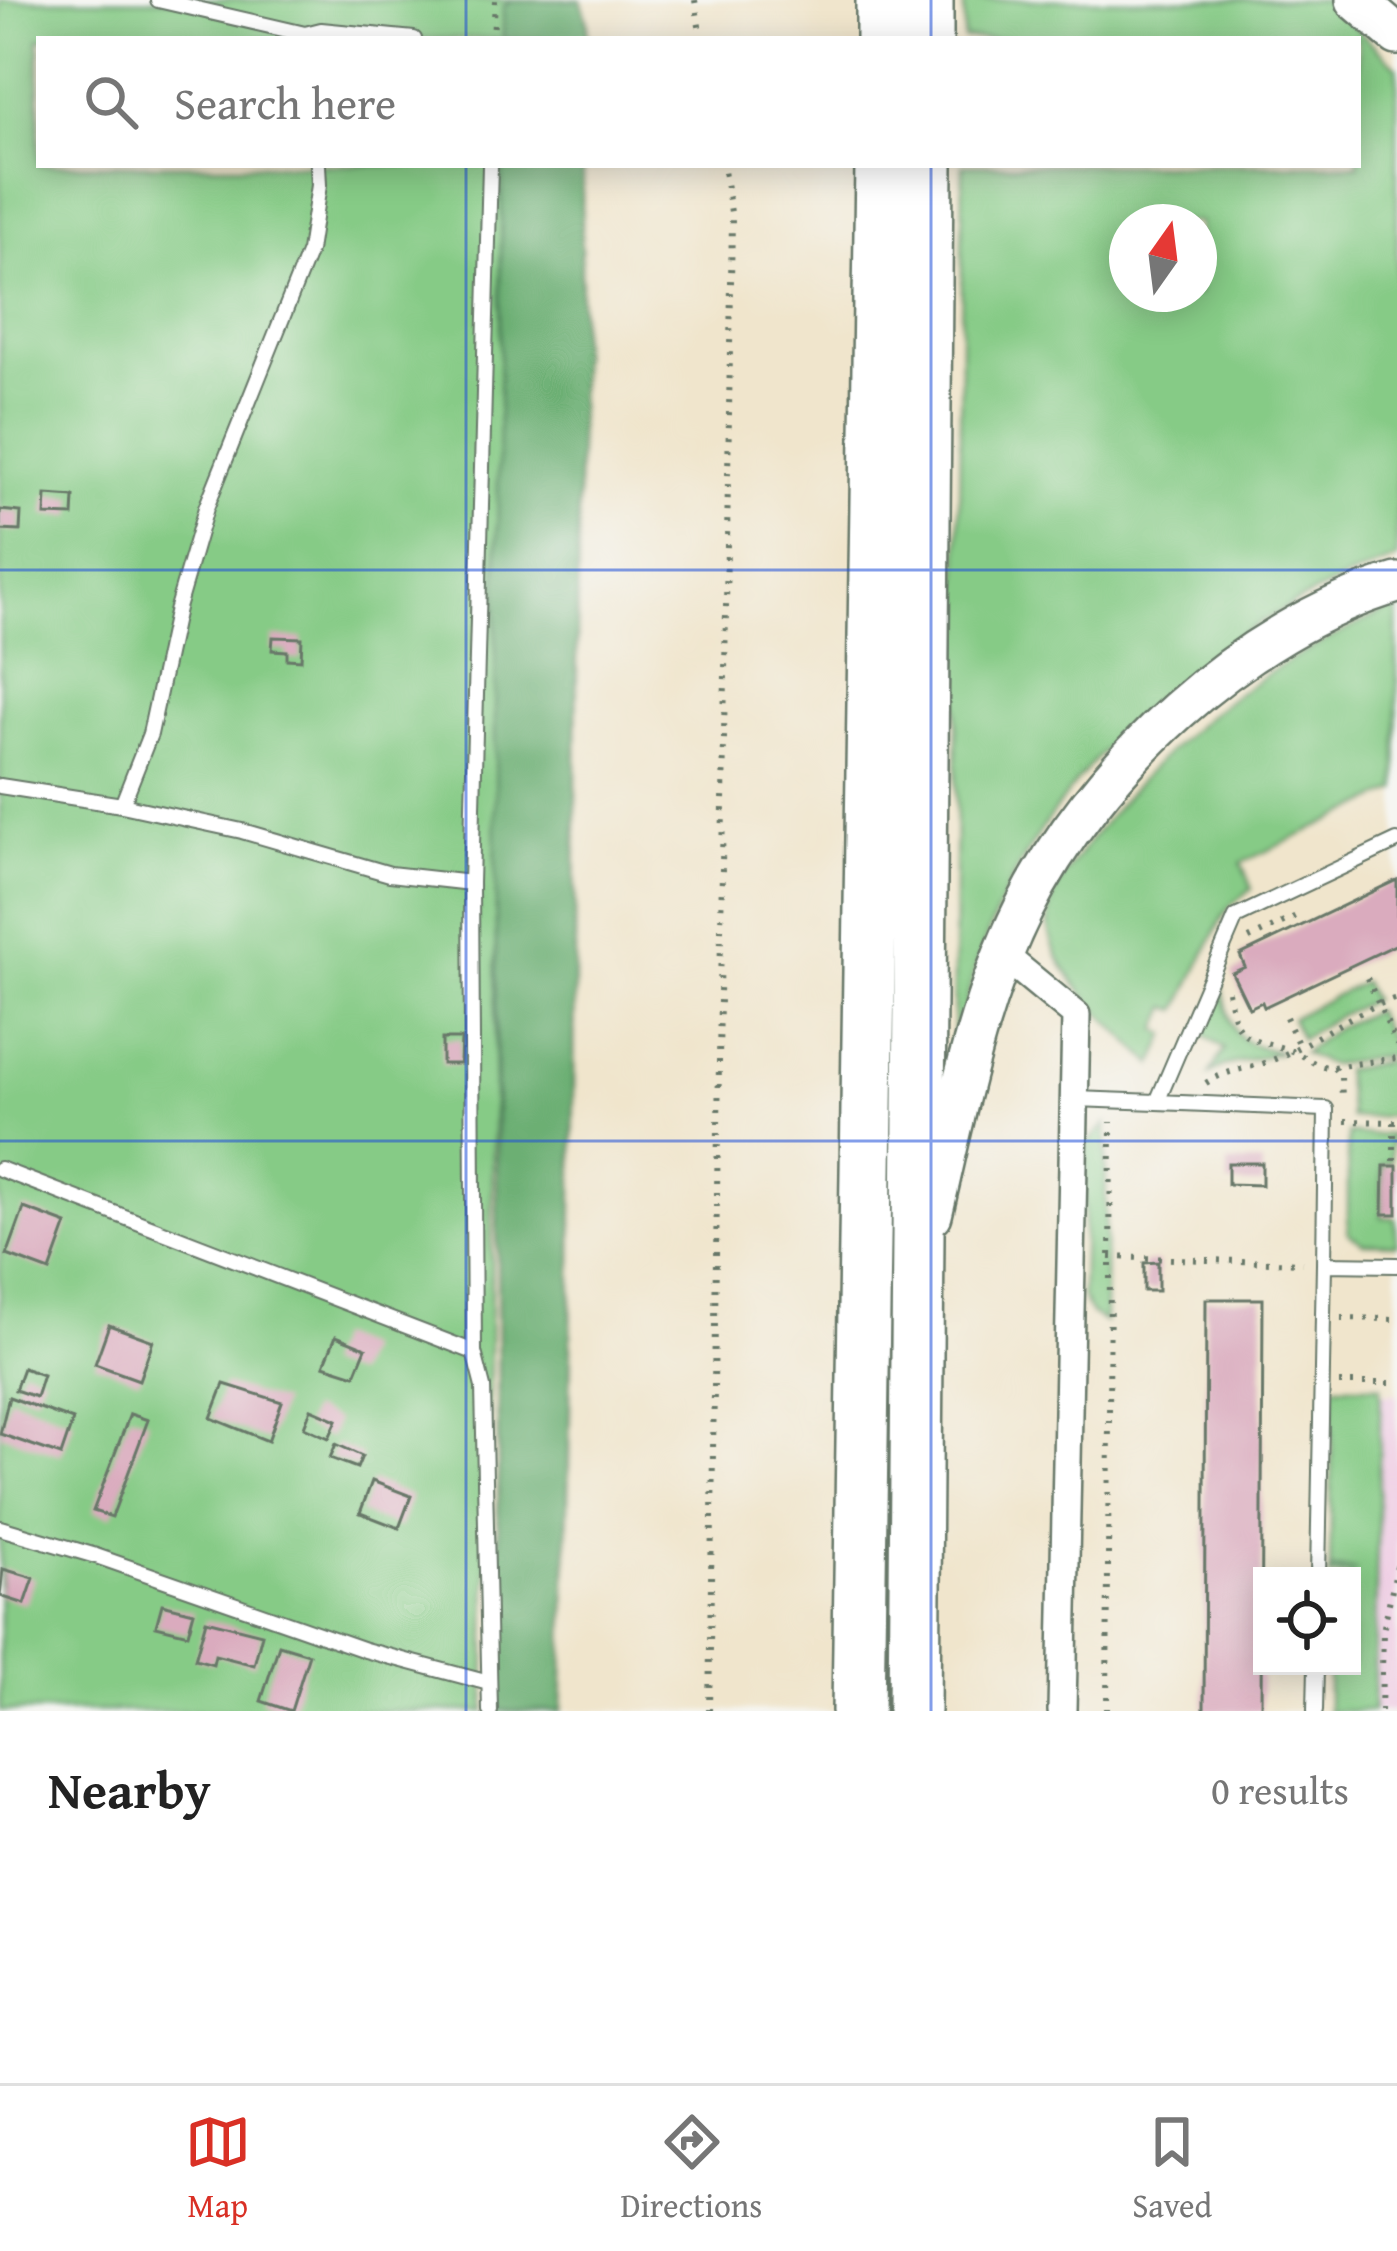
<!DOCTYPE html>
<style>
:root{--surface:#fff;--page:#f2f2f2;--text:#222;--muted:#767676;--line:#e0e0e0;--accent:#d93025}
body{margin:0;font-family:"Gentium Book Plus",serif;background:var(--page);color:var(--text)}
.controls{position:absolute;right:36px;bottom:36px;display:grid;overflow:hidden;border-radius:0px;box-shadow:0 6px 30px #0003}
.controls button{width:108px;height:108px;display:grid;place-items:center;padding:0;border:0;border-bottom:3px solid var(--line);background:var(--surface);color:var(--text);font:60px sans-serif}
.compass{position:absolute;left:1109px;top:204px;width:108px;height:108px;border-radius:50%;background:var(--surface);box-shadow:0 6px 30px #0003;rotate:14deg}
.list{margin:0;padding:0;list-style:none}
h2{display:flex;justify-content:space-between;align-items:center;height:156px;margin:0;padding:0 48px;font-size:51px}
h2 small{font-size:39px;font-weight:400;color:var(--muted)}
.icon{flex:none;width:66px;height:66px;fill:none;stroke:currentColor;stroke-width:2;stroke-linecap:round;stroke-linejoin:round}
.map{position:relative;flex:none;width:1397px;height:1711px;overflow:hidden}
.search{position:absolute;background:var(--surface);box-shadow:0 6px 30px #0003;left:36px;right:36px;top:36px;height:132px;display:flex;align-items:center;gap:30px;box-sizing:border-box;padding:0 42px;border-radius:0px;color:var(--muted);font-size:45px}
.sheet{height:372px;background:var(--surface)}
nav{display:flex;justify-content:space-around;align-items:center;box-sizing:border-box;height:168px;border-top:3px solid var(--line);background:var(--surface);font-size:33px;color:var(--muted)}
nav a{display:grid;justify-items:center;gap:6px}
nav .on{color:var(--accent)}
.map>svg:first-child{display:block}
.built{fill:#f0d0e5}
.green{fill:#86cb86;stroke:#52845d;stroke-width:3;fill-rule:evenodd}
.forest{fill:#6caf73;stroke:#467654;stroke-width:3}
.building{fill:#daabbe}
.lines{fill:none;stroke-linecap:round;stroke-linejoin:round}
.lane-casing{stroke:#687869;stroke-width:18}
.street-casing{stroke:#687869;stroke-width:32}
.secondary-casing{stroke:#687869;stroke-width:44}
.highway-casing{stroke:#687869;stroke-width:56}
.path{stroke:#687869;stroke-width:6;stroke-dasharray:3 9;stroke-linecap:butt}
.lane{stroke:#fff;stroke-width:14}
.street{stroke:#fff;stroke-width:27}
.secondary{stroke:#fff;stroke-width:39}
.highway{stroke:#fff;stroke-width:51}
.grid{fill:none;stroke:#1d4ed8;stroke-width:3;stroke-opacity:0.55}
</style>
<div class="map">
<svg width="1397" height="1711" viewBox="0 0 1397 1711">
<rect width="100%" height="100%" fill="#f6f6f2"/>
<filter id="ink" filterUnits="userSpaceOnUse"><feTurbulence type="fractalNoise" baseFrequency=".00833" numOctaves="2"/><feDisplacementMap in="SourceGraphic" scale="24" xChannelSelector="R" yChannelSelector="G"/><feConvolveMatrix kernelMatrix="1 2 1 2 8 2 1 2 1" color-interpolation-filters="sRGB"/></filter>
<filter id="wash" filterUnits="userSpaceOnUse"><feTurbulence type="fractalNoise" baseFrequency=".004" numOctaves="4" result="noise"/><feDisplacementMap in="SourceGraphic" scale="48" xChannelSelector="R" yChannelSelector="G"/><feGaussianBlur stdDeviation="2.7" result="paint"/><feColorMatrix in="noise" values="0 0 0 0 0 0 0 0 0 0 0 0 0 0 0 0 0 1.4 0 .05"/><feComposite in="paint" operator="in"/></filter>
<g filter="url(#wash)">
<rect width="100%" height="100%" fill="#f0e5cc"/>
<path class="built" d="M 1381,1394 L 1397,1394 L 1397,1711 L 1374,1711 Z"/>
<path class="green" d="M 0,0 L 510,0 L 509,39 L 39,39 L 39,165 L 507,165 L 485,1711 L 0,1711 Z
M 964,0 L 1326,0 L 1397,67 L 1397,559 C 1208,624 1037,773 976,967 C 966,998 960,1033 953,1065 L 963,165 L 1358,165 L 1358,39 L 964,39 ZM 1127,222 L 1199,222 L 1199,294 L 1127,294 Z
M 1397,606 L 1397,790 L 1241,863 L 1252,889 L 1231,905 L 1222,918 L 1178,1010 L 1168,1007 L 1158,1030 L 1167,1034 L 1153,1065 C 1119,1030 1054,977 1049,927 C 1046,892 1073,863 1092,838 C 1182,721 1264,666 1397,606 Z
M 1363,982 L 1372,1000 L 1335,1017 L 1301,1039 L 1291,1018 Z
M 1218,986 L 1223,989 C 1232,1034 1232,1042 1281,1052 L 1223,1066 L 1210,1074 L 1224,1049 L 1205,1036 L 1204,1022 Z
M 1374,1011 L 1395,1049 L 1392,1055 L 1330,1065 L 1303,1053 L 1335,1028 Z
M 1392,1061 L 1397,1063 L 1395,1116 L 1350,1118 L 1344,1070 Z
M 1106,1124 L 1105,1322 L 1090,1313 L 1082,1296 L 1086,1145 Z
M 1348,1134 L 1390,1135 L 1391,1162 L 1382,1165 L 1382,1217 L 1395,1218 L 1397,1244 L 1363,1243 L 1348,1233 Z
M 1333,1386 L 1381,1386 L 1373,1711 L 1328,1711 L 1328,1666 L 1352,1666 L 1352,1576 L 1329,1576 L 1329,1571 L 1357,1570 L 1330,1568 Z"/>
<path class="forest" d="M 512,0 L 581,0 L 588,22 L 588,39 L 503,39 L 503,7 Z
M 502,165 L 583,165 C 572,680 580,1196 562,1711 L 499,1711 L 495,719 Z"/>
<g id="blocks">
<path class="building" d="M 46,495 L 74,497 L 73,516 L 45,515 Z
M 0,510 L 21,512 L 20,531 L 0,530 Z
M 273,637 L 302,638 L 301,660 L 287,659 L 287,651 L 272,650 Z
M 1397,880 L 1397,944 L 1264,1007 L 1262,1002 L 1249,1008 L 1232,973 L 1245,967 L 1240,955 Z
M 442,1039 L 461,1039 L 460,1064 L 442,1064 Z
M 1228,1163 L 1262,1163 L 1262,1185 L 1228,1184 Z
M 1384,1166 L 1397,1166 L 1397,1214 L 1383,1214 Z
M 24,1208 L 67,1224 L 50,1271 L 7,1255 Z
M 1158,1262 L 1158,1291 L 1144,1291 L 1144,1263 Z
M 1206,1299 L 1263,1299 L 1261,1711 L 1204,1711 Z
M 109,1325 L 153,1341 L 139,1380 L 95,1364 Z
M 336,1336 L 366,1348 L 355,1375 L 324,1365 Z
M 23,1368 L 43,1375 L 36,1397 L 15,1390 Z
M 224,1384 L 282,1402 L 268,1441 L 211,1418 Z
M 9,1397 L 73,1420 L 61,1455 L 0,1434 Z
M 311,1409 L 337,1420 L 329,1438 L 304,1427 Z
M 130,1414 L 148,1420 L 112,1517 L 93,1511 Z
M 336,1444 L 362,1456 L 357,1468 L 330,1458 Z
M 372,1481 L 411,1496 L 399,1528 L 360,1513 Z
M 3,1569 L 34,1578 L 25,1604 L 0,1596 Z
M 162,1604 L 194,1612 L 188,1634 L 156,1626 Z
M 206,1620 L 262,1634 L 254,1665 L 215,1655 L 213,1664 L 195,1659 Z
M 279,1645 L 309,1654 L 291,1711 L 261,1701 Z"/>
</g>
</g>
<g filter="url(#ink)">
<use href="#blocks" fill-opacity="0" stroke="#687869" stroke-width="3"/>
<g class="lines">
<defs>
<path id="lane" d="M 158,0 L 305,34 L 321,30 L 414,39
M 0,786 L 122,805 L 242,831 L 390,874 L 471,883
M 122,805 L 150,734 L 177,608 L 206,508 L 309,251 L 319,185 L 318,165
M 1397,841 L 1236,917 L 1157,1102 L 1326,1109 L 1324,1264 L 1397,1265
M 1075,1099 L 1157,1102
M 0,1169 L 474,1352
M 0,1528 L 96,1556 L 365,1650 L 489,1683
M 1318,1576 L 1324,1264
M 490,1711 L 483,1387 L 474,1352 L 471,883 L 490,165
M 1315,1711 L 1316,1666"/>
<path id="street" d="M 1003,955 L 1076,1015 L 1062,1711"/>
<path id="secondary" d="M 1356,0 L 1397,35
M 932,1215 C 956,1113 976,1004 1023,910 C 1093,768 1243,628 1397,583"/>
<path id="highway" d="M 927,0 L 927,39
M 882,39 L 882,0
M 858,1711 L 881,165
M 914,1711 L 927,165"/>
</defs>
<use href="#lane" class="lane-casing"/>
<use href="#street" class="street-casing"/>
<use href="#secondary" class="secondary-casing"/>
<use href="#highway" class="highway-casing"/>
<path class="path" d="M 695,0 L 701,39
M 493,39 L 495,0
M 1249,939 L 1296,916
M 1367,978 L 1397,1045
M 1228,991 C 1238,1045 1242,1034 1289,1050 C 1305,1055 1315,1068 1333,1067 L 1341,1077 L 1342,1098
M 1286,1017 L 1299,1046
M 1333,1067 L 1397,1058
M 1206,1083 C 1229,1068 1253,1069 1277,1058 C 1319,1039 1353,1011 1397,998
M 1345,1121 L 1397,1122
M 1394,1122 L 1394,1162
M 1110,1257 L 1302,1263
M 1341,1318 L 1397,1319
M 1339,1383 L 1397,1383
M 709,1711 L 732,218 L 723,165
M 1107,1711 L 1111,1122
M 1381,1711 L 1383,1631 L 1397,1566"/>
<use href="#lane" class="lane"/>
<use href="#street" class="street"/>
<use href="#secondary" class="secondary"/>
<use href="#highway" class="highway"/>
</g>
</g>
<path class="grid" d="M 466,0 L 466,39M 931,0 L 931,39M 466,165 L 466,1711M 931,165 L 931,1711M 0,570 L 1397,570M 0,1141 L 1397,1141"/>
</svg>
<div class="controls">
<button><svg class="icon" aria-label="locate" viewBox="0 0 24 24"><circle cx="12" cy="12" r="6"/><path d="M12 2v4M12 18v4M2 12h4M18 12h4"/></svg></button>
</div>
<svg class="compass" viewBox="-18 -18 36 36"><path d="M0-13l5 13h-10z" fill="#e53935"/><path d="M0 13l5-13h-10z" fill="#767676"/></svg>
<div class="search"><svg class="icon" aria-label="search" viewBox="0 0 24 24"><circle cx="10" cy="10" r="6"/><path d="M15 15l6 6"/></svg>Search here</div>
</div>
<section class="sheet">
<h2>Nearby<small>0 results</small></h2>
<ul class="list">
</ul>
</section>
<nav>
<a class="on"><svg class="icon" aria-label="map" viewBox="0 0 24 24"><path d="M3 6l6-2 6 2 6-2v14l-6 2-6-2-6 2zM9 4v14M15 6v14"/></svg>Map</a>
<a><svg class="icon" aria-label="directions" viewBox="0 0 24 24"><path d="M12 3l9 9-9 9-9-9zM9 14v-3h6M13 9l2 2-2 2"/></svg>Directions</a>
<a><svg class="icon" aria-label="saved" viewBox="0 0 24 24"><path d="M7 4h10v16l-5-4-5 4z"/></svg>Saved</a>
</nav>
